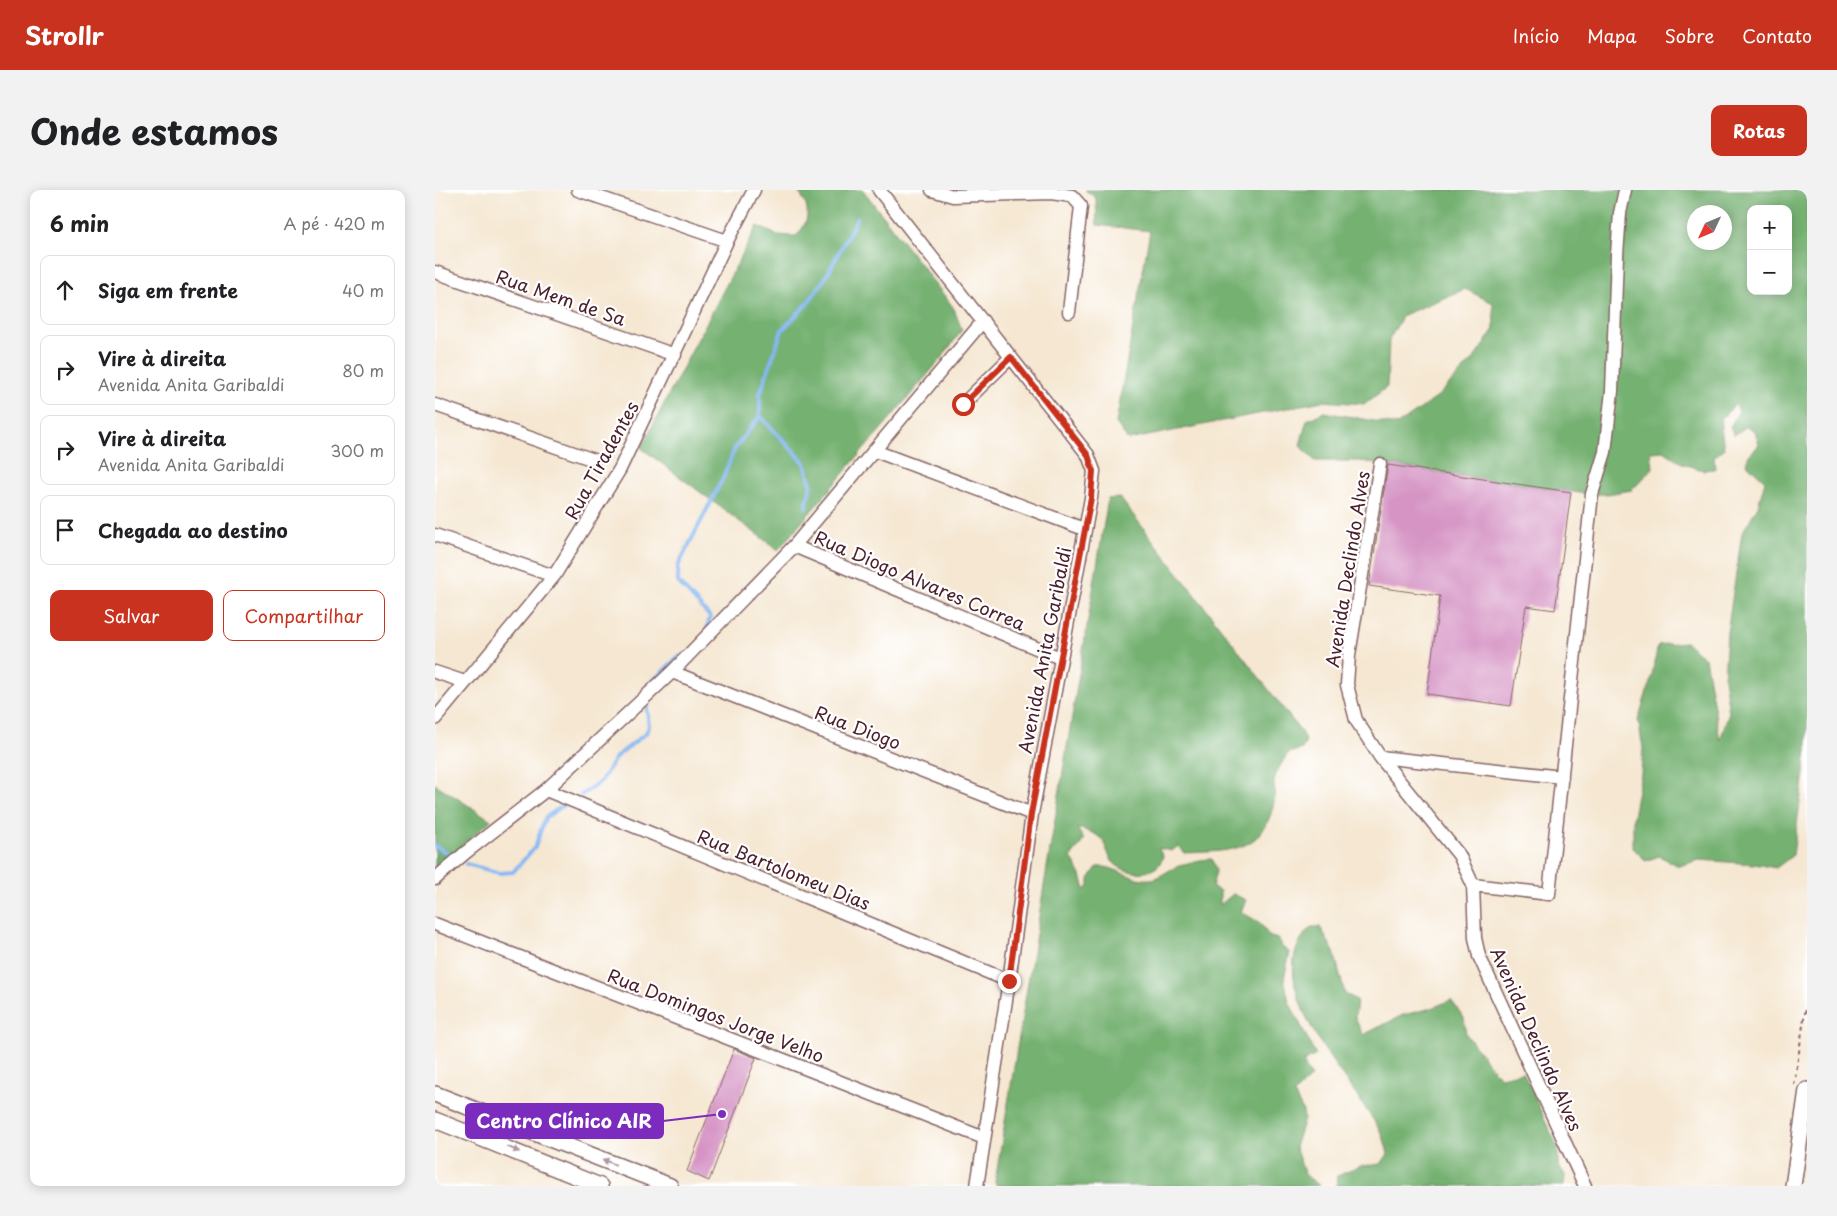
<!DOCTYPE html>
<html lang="pt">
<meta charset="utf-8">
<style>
:root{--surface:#fff;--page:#f2f2f2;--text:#202124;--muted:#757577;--line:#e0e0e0;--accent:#c8321e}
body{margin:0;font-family:"Playpen Sans",sans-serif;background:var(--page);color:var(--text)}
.controls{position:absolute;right:15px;top:15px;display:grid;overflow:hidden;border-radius:10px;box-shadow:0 2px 12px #0003}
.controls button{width:45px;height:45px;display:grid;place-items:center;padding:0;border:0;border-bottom:1px solid var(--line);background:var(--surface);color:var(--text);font:25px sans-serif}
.compass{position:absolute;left:1252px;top:15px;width:45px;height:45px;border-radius:50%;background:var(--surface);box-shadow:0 2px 12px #0003;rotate:226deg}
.stop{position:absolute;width:15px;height:15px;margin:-11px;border:4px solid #c8321e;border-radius:50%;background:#fff}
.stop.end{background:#c8321e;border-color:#fff;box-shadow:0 1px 5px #0008}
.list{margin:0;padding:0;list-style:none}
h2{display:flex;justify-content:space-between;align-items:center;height:65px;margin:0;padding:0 20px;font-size:21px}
h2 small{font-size:16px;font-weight:400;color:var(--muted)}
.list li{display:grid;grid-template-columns:32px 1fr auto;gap:15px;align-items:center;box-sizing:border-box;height:70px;margin:0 10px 10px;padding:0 10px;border:1px solid var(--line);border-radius:10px}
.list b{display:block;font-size:19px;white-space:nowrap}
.list p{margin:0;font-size:16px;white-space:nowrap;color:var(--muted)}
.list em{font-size:16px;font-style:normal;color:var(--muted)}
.actions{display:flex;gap:10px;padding:15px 20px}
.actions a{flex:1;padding:11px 0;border:1px solid var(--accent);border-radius:10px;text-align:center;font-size:18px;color:var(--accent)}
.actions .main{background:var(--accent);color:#fff}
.icon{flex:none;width:28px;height:28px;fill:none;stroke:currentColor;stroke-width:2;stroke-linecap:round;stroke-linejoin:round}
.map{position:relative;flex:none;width:1372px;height:996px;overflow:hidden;border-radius:10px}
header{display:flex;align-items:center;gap:30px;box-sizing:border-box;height:70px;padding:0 25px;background:var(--accent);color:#fff}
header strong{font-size:24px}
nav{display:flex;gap:28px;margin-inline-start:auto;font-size:18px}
.intro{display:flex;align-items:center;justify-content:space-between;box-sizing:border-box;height:120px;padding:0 30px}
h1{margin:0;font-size:35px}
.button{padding:12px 22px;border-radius:10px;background:var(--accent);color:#fff;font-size:18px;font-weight:700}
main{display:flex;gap:30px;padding:0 30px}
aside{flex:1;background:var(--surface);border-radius:10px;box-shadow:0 2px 12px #0003}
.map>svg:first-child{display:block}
.forest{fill:#74b171;stroke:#5f684e;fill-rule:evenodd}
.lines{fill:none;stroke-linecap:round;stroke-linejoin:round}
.stream{stroke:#87b8f3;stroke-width:4}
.building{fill:#d694c5}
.minor-casing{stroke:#866565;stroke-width:15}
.major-casing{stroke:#866565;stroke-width:18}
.path{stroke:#866565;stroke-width:2;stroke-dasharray:4 4;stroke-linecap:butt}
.minor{stroke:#fff;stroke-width:12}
.major{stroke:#fff;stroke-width:15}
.oneway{fill:#ae9aa0}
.route{stroke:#c8321e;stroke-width:6}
.labels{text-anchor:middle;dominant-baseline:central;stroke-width:4.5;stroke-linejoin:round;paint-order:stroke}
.street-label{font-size:18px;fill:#4a1f2b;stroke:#fff}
.leader{fill:none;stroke:#7b2cbf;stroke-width:2}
.callout-dot{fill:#7b2cbf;stroke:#fff;stroke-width:2}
.callout{fill:#7b2cbf;stroke:#7b2cbf;stroke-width:2}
.callout-label{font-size:19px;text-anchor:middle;font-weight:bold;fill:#fff}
</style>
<header>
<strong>Strollr</strong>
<nav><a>Início</a><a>Mapa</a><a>Sobre</a><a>Contato</a></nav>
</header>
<div class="intro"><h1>Onde estamos</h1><a class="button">Rotas</a></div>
<main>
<aside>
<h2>6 min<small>A pé · 420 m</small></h2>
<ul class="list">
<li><svg class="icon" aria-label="ahead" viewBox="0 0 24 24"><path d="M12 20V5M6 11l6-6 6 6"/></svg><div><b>Siga em frente</b></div><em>40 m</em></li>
<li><svg class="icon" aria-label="right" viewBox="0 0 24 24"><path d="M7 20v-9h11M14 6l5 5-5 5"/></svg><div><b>Vire à direita</b><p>Avenida Anita Garibaldi</p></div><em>80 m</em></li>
<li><svg class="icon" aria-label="right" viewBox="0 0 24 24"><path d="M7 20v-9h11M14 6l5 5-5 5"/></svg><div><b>Vire à direita</b><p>Avenida Anita Garibaldi</p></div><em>300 m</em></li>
<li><svg class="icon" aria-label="arrive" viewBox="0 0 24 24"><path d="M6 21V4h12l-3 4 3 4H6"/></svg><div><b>Chegada ao destino</b></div></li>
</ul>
<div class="actions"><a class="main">Salvar</a><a>Compartilhar</a></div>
</aside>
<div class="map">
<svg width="1372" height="996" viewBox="0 0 1372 996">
<rect width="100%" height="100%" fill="#fff"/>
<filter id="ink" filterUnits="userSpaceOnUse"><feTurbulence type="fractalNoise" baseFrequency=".02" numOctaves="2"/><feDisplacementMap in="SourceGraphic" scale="10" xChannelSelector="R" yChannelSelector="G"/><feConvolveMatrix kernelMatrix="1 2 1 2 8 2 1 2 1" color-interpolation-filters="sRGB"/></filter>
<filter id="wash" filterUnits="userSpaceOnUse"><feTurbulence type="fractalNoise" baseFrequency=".0096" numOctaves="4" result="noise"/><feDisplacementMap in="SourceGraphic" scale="20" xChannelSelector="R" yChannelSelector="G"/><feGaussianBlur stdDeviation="1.12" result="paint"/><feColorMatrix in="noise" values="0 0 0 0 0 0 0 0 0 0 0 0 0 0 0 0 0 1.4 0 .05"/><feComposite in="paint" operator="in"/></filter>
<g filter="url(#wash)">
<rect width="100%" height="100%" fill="#f5e7d1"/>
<path class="forest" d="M 361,0 L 428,0 L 518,117 L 527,140 L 505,170 L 343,360 L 206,258 L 322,36 L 342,45 L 361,46 C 376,31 376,15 361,0 Z
M 650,0 L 1372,0 L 1372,560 L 1358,665 L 1341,678 L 1320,674 L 1264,670 L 1244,676 L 1224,666 L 1211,671 L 1198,658 L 1198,627 L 1206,584 L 1208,558 L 1203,530 L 1216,489 L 1223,455 L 1250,452 L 1270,468 L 1285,550 L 1294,523 L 1289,488 L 1292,443 L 1307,343 L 1323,316 L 1330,291 L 1311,273 L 1314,265 L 1324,255 L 1320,241 L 1312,236 L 1299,245 L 1295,237 L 1304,221 L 1301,214 L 1285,230 L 1289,259 L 1279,267 L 1280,279 L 1268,280 L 1248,274 L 1229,261 L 1216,262 L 1218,278 L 1197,300 L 1172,304 L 1152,304 L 925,271 L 880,271 L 865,255 L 872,230 L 889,222 L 962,235 L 1000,209 L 1038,170 L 1059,139 L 1058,113 L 1030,99 L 968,125 L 954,150 L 952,197 L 930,214 L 887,211 L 693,250 L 681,233 L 715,41 L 662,35 L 661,8 ZM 1316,19 L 1353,19 L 1353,101 L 1316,101 ZM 1260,22 L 1290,22 L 1290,52 L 1260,52 Z
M 685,308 L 865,540 L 871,551 L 867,559 L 853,563 C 847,573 837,586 839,598 C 840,601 841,603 840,606 C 831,663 798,661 749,663 L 743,656 L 737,661 L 723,658 L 728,666 C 724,688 689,686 677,671 C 672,664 671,652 664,647 C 659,642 649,640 642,638 L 649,650 L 636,667 L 646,685 L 650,700 L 654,696 L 654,689 L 662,677 C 679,674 695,692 718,689 C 725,687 732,681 739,678 C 751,673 764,669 777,669 L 781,681 L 777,697 L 785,701 L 785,715 L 798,704 L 811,710 L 806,722 L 824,732 L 835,747 L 844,749 L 847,757 L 855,763 L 849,788 L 854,812 L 881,865 L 868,872 L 876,887 L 859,904 L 868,921 L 869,929 L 860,957 L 870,985 L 885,996 L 562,996 L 560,992 L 673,309 Z
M 0,594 L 56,630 L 0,680 Z
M 876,737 L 885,737 L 899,762 L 910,804 L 922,810 L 920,828 L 928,845 L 968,825 L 997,818 L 1016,810 L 1029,828 L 1031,844 L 1059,881 L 1066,887 L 1088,882 L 1123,958 L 1123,975 L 1130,985 L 1129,996 L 901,996 L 902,986 L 926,976 L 946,974 L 953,964 C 951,956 949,946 944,939 C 916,890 819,792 876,737 Z"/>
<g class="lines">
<path class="stream" d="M 325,226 L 370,273 L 376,295 L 371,317
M 272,438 L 275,427 L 243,392 L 243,376 L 288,288 L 300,258 L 325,226 L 325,204 L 347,140 L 373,113 L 391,87 L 422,28
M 211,498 L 244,466
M 146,605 L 166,591 L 181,567 L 211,543 L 214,537 L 212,518
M 0,656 L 14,664
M 31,674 L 65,683 L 78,682 L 100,657 L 110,628 L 129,615"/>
</g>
<g id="blocks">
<path class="building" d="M 953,275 L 1136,302 L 1120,420 L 1091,416 L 1076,516 L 992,504 L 1005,406 L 934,396 Z
M 299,859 L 321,868 L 274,991 L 252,981 Z"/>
</g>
</g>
<g filter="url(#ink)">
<use href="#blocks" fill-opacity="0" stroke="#866565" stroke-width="1"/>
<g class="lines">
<defs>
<path id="minor" d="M 143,0 L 292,51
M 444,0 L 653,265 L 659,281 L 656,308 L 597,624 L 574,791 L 542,996
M 497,0 L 518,6 L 616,3 L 637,6 L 646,16 L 634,122
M 0,82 L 240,165
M 528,214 L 576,167
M 0,215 L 159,270
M 440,261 L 649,339
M 945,274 L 914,465 L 912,495 L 921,530 L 945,567 L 1024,665 L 1038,695 L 1040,748 L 1044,766 L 1150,996
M 0,345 L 119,386
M 359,356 L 625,468
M 0,482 L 30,492
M 237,482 L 597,624
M 0,529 L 119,386 L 185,279 L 292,51 L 319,0
M 945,567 L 1127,587
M 111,600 L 574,791
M 0,689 L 30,663 L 111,600 L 237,482 L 359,356 L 548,131
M 1038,695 L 1114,704 L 1157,304 L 1170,262 L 1177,201 L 1182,65 L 1185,23 L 1190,0
M 0,734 L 549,948"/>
<path id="major" d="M 0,904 L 235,996
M 0,930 L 165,996
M 1358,996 L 1372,900"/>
</defs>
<use href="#minor" class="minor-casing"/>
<use href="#major" class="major-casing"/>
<path class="path" d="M 1359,895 L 1372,809"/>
<use href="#minor" class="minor"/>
<use href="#major" class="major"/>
</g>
<defs><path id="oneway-solid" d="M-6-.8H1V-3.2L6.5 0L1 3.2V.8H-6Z" transform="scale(1.25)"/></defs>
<g class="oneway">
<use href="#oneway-solid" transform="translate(78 959) rotate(23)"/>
<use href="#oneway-solid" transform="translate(174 972) rotate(-158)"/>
</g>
</g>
<g class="lines" filter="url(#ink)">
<path class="route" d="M 528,214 L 576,167 L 653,265 L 658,281 L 656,308 L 596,624 L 574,791"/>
</g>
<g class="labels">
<g class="street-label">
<text transform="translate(126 107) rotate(19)">Rua Mem de Sa</text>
<text transform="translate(166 270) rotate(-61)">Rua Tiradentes</text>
<text transform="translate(912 379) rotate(-81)">Avenida Declindo Alves</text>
<text transform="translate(485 390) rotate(23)">Rua Diogo Alvares Correa</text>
<text transform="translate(609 460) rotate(-79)">Avenida Anita Garibaldi</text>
<text transform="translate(423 537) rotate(21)">Rua Diogo</text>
<text transform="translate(349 679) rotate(22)">Rua Bartolomeu Dias</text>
<text transform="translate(281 825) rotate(21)">Rua Domingos Jorge Velho</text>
<text transform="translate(1102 849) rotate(66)">Avenida Declindo Alves</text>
</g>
</g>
<path class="leader" d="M287 924L228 931"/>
<circle class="callout-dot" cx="287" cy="924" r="5"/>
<rect class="callout" x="31" y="914" width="197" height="34" rx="5"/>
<g class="callout-label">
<text x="129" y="938">Centro Clínico AIR</text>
</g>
</svg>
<div class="controls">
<button>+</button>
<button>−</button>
</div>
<svg class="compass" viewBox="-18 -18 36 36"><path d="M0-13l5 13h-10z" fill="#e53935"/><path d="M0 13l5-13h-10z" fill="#757577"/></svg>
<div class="stop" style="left:528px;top:214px"></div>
<div class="stop end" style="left:574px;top:791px"></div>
</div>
</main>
